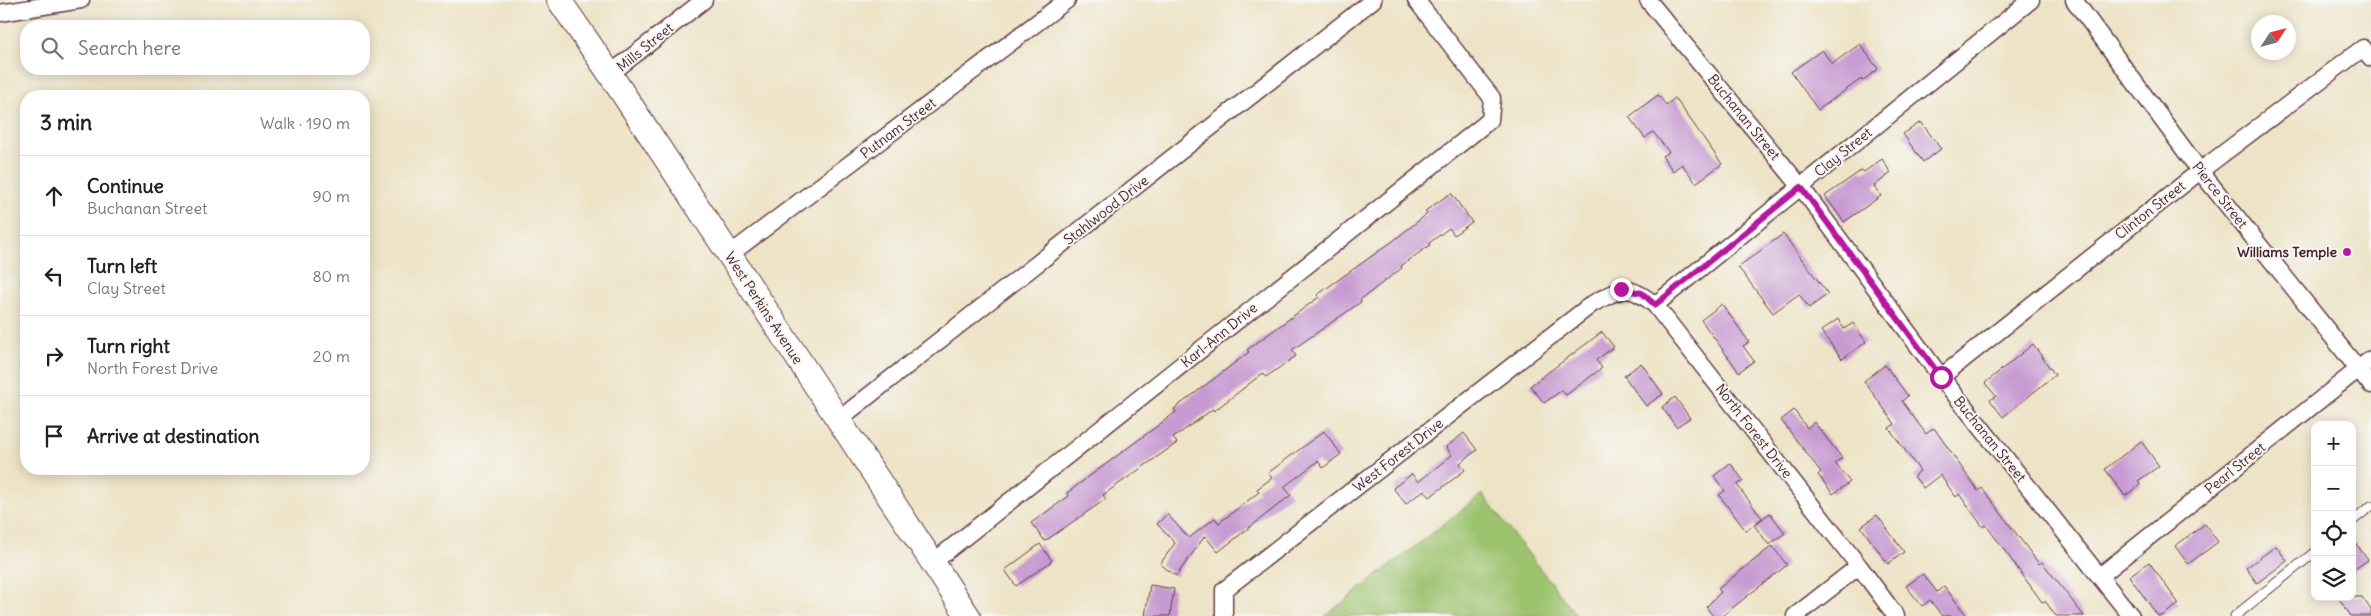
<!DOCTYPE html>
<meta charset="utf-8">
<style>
:root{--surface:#fff;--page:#f6f6f6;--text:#202124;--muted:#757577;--line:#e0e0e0}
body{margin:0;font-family:Delius,sans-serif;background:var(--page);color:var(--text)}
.controls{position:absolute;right:15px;bottom:15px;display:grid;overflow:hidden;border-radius:10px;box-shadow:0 2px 12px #0003}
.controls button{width:45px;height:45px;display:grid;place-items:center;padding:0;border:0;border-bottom:1px solid var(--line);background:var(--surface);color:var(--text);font:25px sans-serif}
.compass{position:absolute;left:2251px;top:15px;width:45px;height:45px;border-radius:50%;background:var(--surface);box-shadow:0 2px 12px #0003;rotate:54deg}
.stop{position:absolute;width:15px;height:15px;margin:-11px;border:4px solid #b5179e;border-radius:50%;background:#fff}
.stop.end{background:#b5179e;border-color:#fff;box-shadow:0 1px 5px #0008}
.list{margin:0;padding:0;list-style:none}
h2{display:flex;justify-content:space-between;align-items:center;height:65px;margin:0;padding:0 20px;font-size:21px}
h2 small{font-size:16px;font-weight:400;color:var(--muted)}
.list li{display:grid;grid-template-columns:32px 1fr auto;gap:15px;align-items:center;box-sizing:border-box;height:80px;padding:0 20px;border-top:1px solid var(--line)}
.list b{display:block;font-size:19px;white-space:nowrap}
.list p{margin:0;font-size:16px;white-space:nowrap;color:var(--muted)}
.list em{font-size:16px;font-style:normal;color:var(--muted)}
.icon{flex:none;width:28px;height:28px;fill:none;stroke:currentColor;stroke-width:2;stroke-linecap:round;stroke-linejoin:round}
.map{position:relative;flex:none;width:2371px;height:616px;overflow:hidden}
.search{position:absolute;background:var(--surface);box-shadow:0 2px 12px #0003;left:20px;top:20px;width:350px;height:55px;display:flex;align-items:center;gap:12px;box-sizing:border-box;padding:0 18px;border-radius:20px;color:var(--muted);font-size:19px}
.panel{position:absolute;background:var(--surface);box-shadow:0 2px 12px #0003;left:20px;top:90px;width:350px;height:385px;border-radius:20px}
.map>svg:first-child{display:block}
.green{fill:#9cc26e;stroke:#73704c}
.building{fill:#c79bd2}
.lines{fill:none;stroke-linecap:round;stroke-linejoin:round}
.service-casing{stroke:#623c42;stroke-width:11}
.minor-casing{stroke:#623c42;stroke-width:19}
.secondary-casing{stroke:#623c42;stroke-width:26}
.service{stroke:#fff;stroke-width:9}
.minor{stroke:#fff;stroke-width:16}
.secondary{stroke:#fff;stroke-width:24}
.route{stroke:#b5179e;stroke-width:6}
.poi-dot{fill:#b5179e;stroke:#f6f6f2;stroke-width:2}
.labels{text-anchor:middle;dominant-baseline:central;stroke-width:4;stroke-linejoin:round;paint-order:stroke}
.street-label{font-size:14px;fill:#4a1f2b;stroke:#f6f6f2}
.poi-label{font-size:14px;font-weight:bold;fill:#4a1f2b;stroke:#f6f6f2;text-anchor:end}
</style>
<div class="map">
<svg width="2371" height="616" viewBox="0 0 2371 616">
<rect width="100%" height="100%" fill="#f6f6f2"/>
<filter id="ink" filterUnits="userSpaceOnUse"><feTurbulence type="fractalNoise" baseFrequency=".02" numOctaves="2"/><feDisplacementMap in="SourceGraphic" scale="10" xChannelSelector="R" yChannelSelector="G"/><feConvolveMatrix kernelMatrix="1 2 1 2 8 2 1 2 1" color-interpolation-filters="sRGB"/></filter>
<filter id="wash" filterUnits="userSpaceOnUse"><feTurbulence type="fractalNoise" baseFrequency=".0096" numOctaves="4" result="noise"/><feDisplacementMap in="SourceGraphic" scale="20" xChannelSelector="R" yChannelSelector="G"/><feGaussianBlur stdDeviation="1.12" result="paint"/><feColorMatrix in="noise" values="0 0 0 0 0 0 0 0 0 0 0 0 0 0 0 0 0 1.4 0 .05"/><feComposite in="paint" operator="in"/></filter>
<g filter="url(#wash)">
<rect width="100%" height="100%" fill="#ede3c6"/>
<path class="green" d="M 1482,494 L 1577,616 L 1325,616 Z"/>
<g id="blocks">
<path class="building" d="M 1860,44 L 1878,69 L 1862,81 L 1861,79 L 1818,110 L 1791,72 L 1822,50 L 1832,64 Z
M 1658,95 L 1666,105 L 1675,98 L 1722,164 L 1696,183 L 1682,164 L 1673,171 L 1662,156 L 1669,152 L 1653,132 L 1645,138 L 1629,117 Z
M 1921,122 L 1941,149 L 1923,162 L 1903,134 Z
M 1882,159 L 1891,173 L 1874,186 L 1881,196 L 1844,222 L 1825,196 L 1862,170 L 1864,172 Z
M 1451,193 L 1472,222 L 1454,235 L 1449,228 L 1429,243 L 1430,245 L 1401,266 L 1402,268 L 1360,300 L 1361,302 L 1292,350 L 1296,356 L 1266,377 L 1263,373 L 1214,411 L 1213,409 L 1173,438 L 1177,443 L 1103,495 L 1106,499 L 1045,541 L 1031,523 L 1069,496 L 1067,493 L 1176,412 L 1174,409 L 1249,352 L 1247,350 L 1319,297 L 1317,295 L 1393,241 L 1427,214 L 1425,211 Z
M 1783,234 L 1828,294 L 1809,308 L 1799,294 L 1773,313 L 1738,267 Z
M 1722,304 L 1749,342 L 1743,346 L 1754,361 L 1739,372 L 1701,320 Z
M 1838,319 L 1844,329 L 1853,323 L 1866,342 L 1842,359 L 1821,331 Z
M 1602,332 L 1614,347 L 1596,360 L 1602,368 L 1566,395 L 1562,390 L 1544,403 L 1530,386 Z
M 2033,344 L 2055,375 L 2003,417 L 1990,400 L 1996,396 L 1985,383 Z
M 1641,363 L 1663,394 L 1646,406 L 1624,376 Z
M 1885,365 L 1908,396 L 1902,401 L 1926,434 L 1934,428 L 1978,491 L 1982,488 L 2039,564 L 2042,562 L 2084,616 L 2056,616 L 2045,601 L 2042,602 L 1986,525 L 1983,527 L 1959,494 L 1956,497 L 1940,475 L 1923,488 L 1914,476 L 1920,471 L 1889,428 L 1895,424 L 1864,381 Z
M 1675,397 L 1690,418 L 1676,427 L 1662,407 Z
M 1794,410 L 1807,428 L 1814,422 L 1842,458 L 1835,463 L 1850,482 L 1833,494 L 1818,475 L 1821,472 L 1781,420 Z
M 1324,431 L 1341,454 L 1323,468 L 1318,461 L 1284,487 L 1291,495 L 1218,552 L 1205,536 L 1176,576 L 1160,564 L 1175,543 L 1157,524 L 1167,514 L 1189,538 L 1215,518 L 1219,523 L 1259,492 L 1257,489 L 1272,478 L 1268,473 Z
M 1464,433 L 1477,450 L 1460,463 L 1465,470 L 1430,497 L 1424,490 L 1406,504 L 1393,488 L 1412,474 L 1418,482 L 1452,455 L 1446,447 Z
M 2141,441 L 2159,466 L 2138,481 L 2141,484 L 2125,496 L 2105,469 Z
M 1730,463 L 1744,481 L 1737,485 L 1762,518 L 1746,531 L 1719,495 L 1725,491 L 1714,476 Z
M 1770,513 L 1785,533 L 1769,545 L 1754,525 Z
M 1877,515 L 1904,552 L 1888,564 L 1861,527 Z
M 2205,524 L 2218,542 L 2188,564 L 2175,546 Z
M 2352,538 L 2368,560 L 2352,571 Z
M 1040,544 L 1052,561 L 1016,586 L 1005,570 Z
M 1772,546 L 1787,565 L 1722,616 L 1713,616 L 1706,607 L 1721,592 L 1718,589 Z
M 2276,546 L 2287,561 L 2257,583 L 2246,568 Z
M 2149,562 L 2179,604 L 2162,616 L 2158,616 L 2129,576 Z
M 1923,574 L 1937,592 L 1944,586 L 1967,616 L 1942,616 L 1930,600 L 1922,606 L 1906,586 Z
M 1150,585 L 1174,589 L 1170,616 L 1145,616 Z
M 2338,597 L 2362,597 L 2371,610 L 2371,616 L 2351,616 Z"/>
</g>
</g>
<g filter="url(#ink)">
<use href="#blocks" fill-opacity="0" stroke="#623c42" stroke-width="1"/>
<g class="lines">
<defs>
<path id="service" d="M 2352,521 L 2371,506
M 2235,616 L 2315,552"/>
<path id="minor" d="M 1648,0 L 1801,187 L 1941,377 L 2131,616
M 2074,0 L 2200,171 L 2371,385
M 0,13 L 81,0
M 610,74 L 704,0
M 729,255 L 1067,0
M 1655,305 L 2031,0
M 1941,377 L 2200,171 L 2363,48 L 2371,58
M 838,420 L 1373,0
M 932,563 L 1490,120 L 1492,98 L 1416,0
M 2100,576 L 2371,359
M 1224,616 L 1224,590 L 1592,304 C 1620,289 1628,282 1655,305 L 1859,566 L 1896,616
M 1795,616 L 1859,566"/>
<path id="secondary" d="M 559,0 L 610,74 L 968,616"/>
</defs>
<use href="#service" class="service-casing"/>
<use href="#minor" class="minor-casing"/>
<use href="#secondary" class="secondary-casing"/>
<use href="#service" class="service"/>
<use href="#minor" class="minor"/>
<use href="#secondary" class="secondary"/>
</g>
</g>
<g class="lines" filter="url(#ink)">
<path class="route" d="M 1621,289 L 1642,293 L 1655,305 L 1801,187 L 1941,377"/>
</g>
<circle class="poi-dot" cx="2347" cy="252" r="5"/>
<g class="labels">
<g class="street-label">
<text transform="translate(645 47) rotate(-39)">Mills Street</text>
<text transform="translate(1744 117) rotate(51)">Buchanan Street</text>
<text transform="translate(898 128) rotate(-37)">Putnam Street</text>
<text transform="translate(1843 152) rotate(-39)">Clay Street</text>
<text transform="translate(2220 195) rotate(52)">Pierce Street</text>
<text transform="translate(1106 210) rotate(-38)">Stahlwood Drive</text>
<text transform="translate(2150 210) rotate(-38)">Clinton Street</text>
<text transform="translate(764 308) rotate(57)">West Perkins Avenue</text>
<text transform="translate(1219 335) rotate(-39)">Karl-Ann Drive</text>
<text transform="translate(1754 431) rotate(52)">North Forest Drive</text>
<text transform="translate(1990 439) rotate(51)">Buchanan Street</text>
<text transform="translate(1398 455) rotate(-38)">West Forest Drive</text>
<text transform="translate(2235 468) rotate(-39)">Pearl Street</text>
</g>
<g class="poi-label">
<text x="2337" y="252">Williams Temple</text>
</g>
</g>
</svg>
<div class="controls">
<button>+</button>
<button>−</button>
<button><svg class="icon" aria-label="locate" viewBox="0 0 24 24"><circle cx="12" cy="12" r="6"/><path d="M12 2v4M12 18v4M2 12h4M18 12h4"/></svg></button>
<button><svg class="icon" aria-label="layers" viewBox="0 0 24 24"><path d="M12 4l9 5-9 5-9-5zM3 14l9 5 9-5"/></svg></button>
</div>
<svg class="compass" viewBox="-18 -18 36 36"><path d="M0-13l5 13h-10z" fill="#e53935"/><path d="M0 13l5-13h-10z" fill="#757577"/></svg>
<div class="stop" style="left:1941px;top:377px"></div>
<div class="stop end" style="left:1621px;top:289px"></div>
<div class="search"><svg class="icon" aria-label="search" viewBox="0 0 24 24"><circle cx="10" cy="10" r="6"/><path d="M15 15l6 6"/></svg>Search here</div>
<section class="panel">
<h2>3 min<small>Walk · 190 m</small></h2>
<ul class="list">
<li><svg class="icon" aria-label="ahead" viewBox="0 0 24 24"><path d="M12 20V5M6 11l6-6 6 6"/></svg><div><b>Continue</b><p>Buchanan Street</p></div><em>90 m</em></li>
<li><svg class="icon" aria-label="left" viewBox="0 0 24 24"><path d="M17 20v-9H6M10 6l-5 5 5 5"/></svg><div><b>Turn left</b><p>Clay Street</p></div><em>80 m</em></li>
<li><svg class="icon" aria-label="right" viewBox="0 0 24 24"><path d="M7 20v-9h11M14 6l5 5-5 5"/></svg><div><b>Turn right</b><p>North Forest Drive</p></div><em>20 m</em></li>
<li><svg class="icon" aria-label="arrive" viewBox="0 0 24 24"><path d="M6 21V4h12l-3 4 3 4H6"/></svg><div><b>Arrive at destination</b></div></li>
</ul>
</section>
</div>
